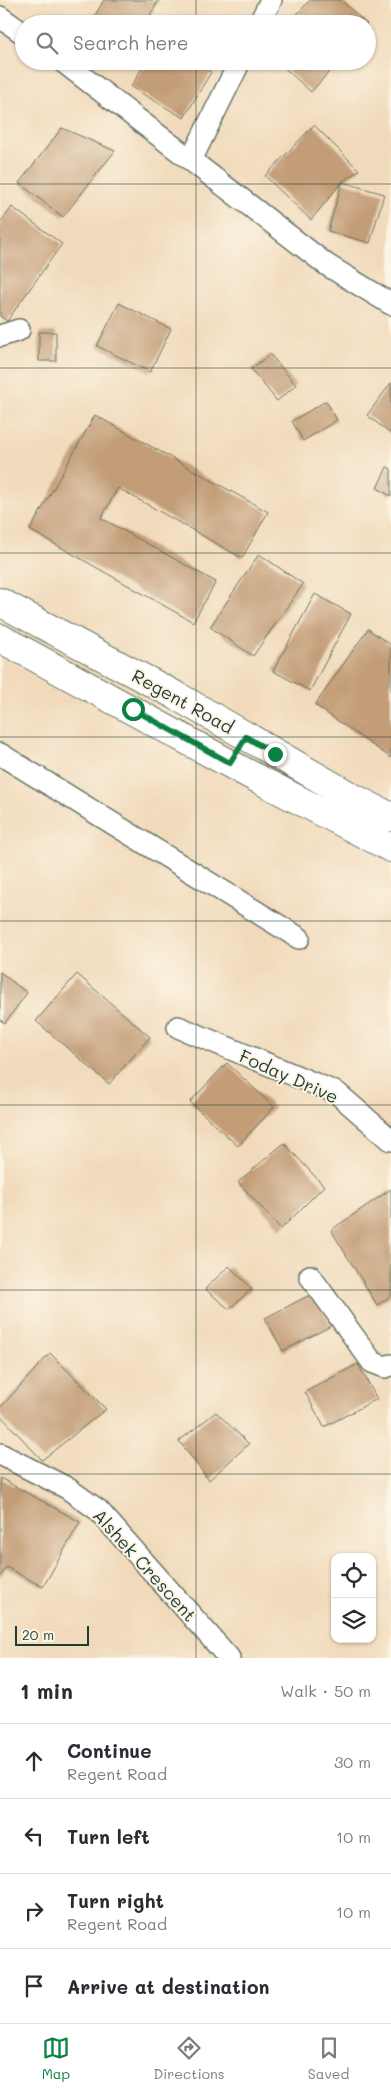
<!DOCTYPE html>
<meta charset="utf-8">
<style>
:root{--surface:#fff;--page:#f7f7f7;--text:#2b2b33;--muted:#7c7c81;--line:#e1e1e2;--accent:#0b8043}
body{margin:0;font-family:Mali,sans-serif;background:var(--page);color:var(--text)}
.controls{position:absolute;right:15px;bottom:15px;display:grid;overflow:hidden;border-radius:10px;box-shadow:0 1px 4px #0004}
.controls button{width:45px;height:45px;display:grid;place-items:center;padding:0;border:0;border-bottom:1px solid var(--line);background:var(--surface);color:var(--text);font:25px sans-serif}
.scale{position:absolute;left:15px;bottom:12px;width:74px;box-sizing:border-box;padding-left:5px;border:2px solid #1f3d34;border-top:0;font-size:14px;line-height:18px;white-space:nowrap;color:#1f3d34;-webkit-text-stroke:4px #fcf5e5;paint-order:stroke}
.stop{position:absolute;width:15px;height:15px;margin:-11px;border:4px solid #0b8043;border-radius:50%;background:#fff}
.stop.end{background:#0b8043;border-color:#fff;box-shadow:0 1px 5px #0008}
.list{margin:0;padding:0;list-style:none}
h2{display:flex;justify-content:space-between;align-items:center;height:65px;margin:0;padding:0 20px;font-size:21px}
h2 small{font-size:16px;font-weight:400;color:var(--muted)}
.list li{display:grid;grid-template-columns:32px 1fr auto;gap:15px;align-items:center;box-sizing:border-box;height:75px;padding:0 20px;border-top:1px solid var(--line)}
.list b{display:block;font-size:19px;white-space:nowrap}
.list p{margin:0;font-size:16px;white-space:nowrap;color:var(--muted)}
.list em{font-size:16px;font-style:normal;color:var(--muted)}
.icon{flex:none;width:28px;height:28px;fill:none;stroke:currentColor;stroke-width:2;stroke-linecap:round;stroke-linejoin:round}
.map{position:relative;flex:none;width:391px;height:1658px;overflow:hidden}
.search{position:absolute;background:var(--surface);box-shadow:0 1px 4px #0004;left:15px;right:15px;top:15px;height:55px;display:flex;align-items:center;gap:12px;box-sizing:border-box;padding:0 18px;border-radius:28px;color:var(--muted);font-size:19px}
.sheet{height:365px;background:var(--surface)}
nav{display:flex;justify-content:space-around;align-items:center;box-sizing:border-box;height:70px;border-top:1px solid var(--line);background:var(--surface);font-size:14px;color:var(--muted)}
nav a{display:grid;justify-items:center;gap:2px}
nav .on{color:var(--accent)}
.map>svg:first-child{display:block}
.building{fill:#c39d77}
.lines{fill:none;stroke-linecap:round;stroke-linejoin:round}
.minor-casing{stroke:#687463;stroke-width:24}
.primary-casing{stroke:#687463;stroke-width:30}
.minor{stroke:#fff;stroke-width:21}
.primary{stroke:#fff;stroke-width:28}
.route{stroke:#0b8043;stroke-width:6}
.grid{fill:none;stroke:#1f3d34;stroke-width:1;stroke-opacity:0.55}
.labels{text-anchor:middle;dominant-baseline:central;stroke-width:4;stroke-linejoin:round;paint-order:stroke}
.street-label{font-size:18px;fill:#1f3d34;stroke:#fcf5e5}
</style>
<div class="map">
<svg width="391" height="1658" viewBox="0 0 391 1658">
<rect width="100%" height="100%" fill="#fcf5e5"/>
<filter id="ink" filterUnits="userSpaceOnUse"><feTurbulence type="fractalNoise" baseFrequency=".02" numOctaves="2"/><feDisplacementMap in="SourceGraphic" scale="10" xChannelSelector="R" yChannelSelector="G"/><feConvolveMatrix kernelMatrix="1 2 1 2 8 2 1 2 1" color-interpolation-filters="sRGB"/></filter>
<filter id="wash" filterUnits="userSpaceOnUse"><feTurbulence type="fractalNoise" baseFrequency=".0096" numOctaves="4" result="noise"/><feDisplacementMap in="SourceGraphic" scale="20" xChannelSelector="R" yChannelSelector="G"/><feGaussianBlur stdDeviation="1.12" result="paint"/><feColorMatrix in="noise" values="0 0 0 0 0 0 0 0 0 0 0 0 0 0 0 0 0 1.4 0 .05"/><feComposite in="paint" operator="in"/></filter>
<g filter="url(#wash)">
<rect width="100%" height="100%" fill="#f1dabb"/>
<g id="blocks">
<path class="building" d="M 104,0 L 159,0 L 145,24 L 90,24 Z
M 310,0 L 341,0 L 367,24 L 288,24 Z
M 146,61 L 193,61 L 211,72 L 184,118 L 131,87 Z
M 277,61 L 339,61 L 311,92 Z
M 314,125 L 359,170 L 342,182 L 311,220 L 265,176 Z
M 62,128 L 115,151 L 63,217 L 19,183 Z
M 342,182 L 384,194 L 370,243 L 328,231 Z
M 12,207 L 62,244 L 7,321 L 0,316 L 0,223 Z
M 119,303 L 171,329 L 150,372 L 97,346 Z
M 39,332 L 56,332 L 56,361 L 39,361 Z
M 270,354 L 296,385 L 277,401 L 251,369 Z
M 391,383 L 391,434 L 367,415 Z
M 326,401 L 337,420 L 303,441 L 292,421 Z
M 95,415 L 268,512 L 242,558 L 118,488 L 101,518 L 216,582 L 193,622 L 30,530 Z
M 387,467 L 391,469 L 391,496 L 377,488 Z
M 259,554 L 303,584 L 253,656 L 210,627 Z
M 315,594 L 351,614 L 310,691 L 273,671 Z
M 368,629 L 391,645 L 391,758 L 315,705 Z
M 0,972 L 27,993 L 5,1023 L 0,1020 Z
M 77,974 L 150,1037 L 109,1084 L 36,1021 Z
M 227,1063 L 274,1107 L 238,1146 L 190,1102 Z
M 284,1143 L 324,1186 L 281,1229 L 238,1182 Z
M 391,1189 L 391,1296 L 377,1305 L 331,1230 Z
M 229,1266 L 252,1289 L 229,1309 L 205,1289 Z
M 314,1293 L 331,1326 L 283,1351 L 265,1318 Z
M 50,1353 L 106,1409 L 42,1460 L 0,1415 L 0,1408 Z
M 358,1364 L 377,1399 L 324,1427 L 305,1392 Z
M 216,1412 L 249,1444 L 209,1480 L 179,1441 Z
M 0,1478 L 80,1522 L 43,1587 L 6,1567 L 0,1578 Z"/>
</g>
</g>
<g filter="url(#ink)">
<use href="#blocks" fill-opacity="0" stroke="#687463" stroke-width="1"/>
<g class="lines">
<defs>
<path id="minor" d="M 0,17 L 24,34
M 259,24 L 271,0
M 62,61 L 327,265 L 391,304
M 191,160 L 240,61
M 0,336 L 19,330
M 0,754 L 299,938
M 178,1027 L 337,1093 L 391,1140
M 310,1276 L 372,1362 L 385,1367 L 391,1365
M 0,1454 L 67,1488 L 98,1510 L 229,1658"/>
<path id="primary" d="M 0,602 L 175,695 L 350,796 L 391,817
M 0,638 L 243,771 L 391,848"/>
</defs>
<use href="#minor" class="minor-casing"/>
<use href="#primary" class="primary-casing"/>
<use href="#minor" class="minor"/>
<use href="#primary" class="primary"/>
</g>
</g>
<g class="lines" filter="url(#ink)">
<path class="route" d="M 133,709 L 230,763 L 246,737 L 275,754"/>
</g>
<path class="grid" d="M 196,0 L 196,24M 196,61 L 196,1658M 0,184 L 391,184M 0,368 L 391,368M 0,553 L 391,553M 0,737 L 391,737M 0,921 L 391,921M 0,1105 L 391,1105M 0,1290 L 391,1290M 0,1474 L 391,1474"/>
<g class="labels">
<g class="street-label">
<text transform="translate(183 701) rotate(29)">Regent Road</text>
<text transform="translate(289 1076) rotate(24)">Foday Drive</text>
<text transform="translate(145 1565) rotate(48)">Alshek Crescent</text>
</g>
</g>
</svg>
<div class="controls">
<button><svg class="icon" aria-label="locate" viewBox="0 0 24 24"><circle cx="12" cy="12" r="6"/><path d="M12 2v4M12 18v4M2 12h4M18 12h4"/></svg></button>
<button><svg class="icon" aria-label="layers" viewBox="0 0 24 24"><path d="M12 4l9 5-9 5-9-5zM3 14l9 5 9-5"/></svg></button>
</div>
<div class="scale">20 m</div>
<div class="stop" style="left:133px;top:709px"></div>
<div class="stop end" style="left:275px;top:754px"></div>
<div class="search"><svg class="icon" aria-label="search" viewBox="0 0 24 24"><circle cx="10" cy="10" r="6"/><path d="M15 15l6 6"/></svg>Search here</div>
</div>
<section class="sheet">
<h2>1 min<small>Walk · 50 m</small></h2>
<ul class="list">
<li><svg class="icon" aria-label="ahead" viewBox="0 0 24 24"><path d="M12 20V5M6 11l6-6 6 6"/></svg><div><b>Continue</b><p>Regent Road</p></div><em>30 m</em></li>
<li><svg class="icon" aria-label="left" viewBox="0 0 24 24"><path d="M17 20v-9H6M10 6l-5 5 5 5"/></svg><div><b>Turn left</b></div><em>10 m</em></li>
<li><svg class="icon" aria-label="right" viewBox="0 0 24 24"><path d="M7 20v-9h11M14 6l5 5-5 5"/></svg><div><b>Turn right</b><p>Regent Road</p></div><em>10 m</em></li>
<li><svg class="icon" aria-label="arrive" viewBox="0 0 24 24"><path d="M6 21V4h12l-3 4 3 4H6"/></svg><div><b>Arrive at destination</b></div></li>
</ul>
</section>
<nav>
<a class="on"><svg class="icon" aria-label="map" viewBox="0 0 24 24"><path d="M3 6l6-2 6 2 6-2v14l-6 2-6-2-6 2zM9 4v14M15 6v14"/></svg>Map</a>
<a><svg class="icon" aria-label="directions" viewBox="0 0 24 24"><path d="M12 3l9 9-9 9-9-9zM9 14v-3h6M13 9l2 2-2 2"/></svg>Directions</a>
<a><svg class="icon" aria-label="saved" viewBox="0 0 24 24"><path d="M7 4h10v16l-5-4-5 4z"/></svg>Saved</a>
</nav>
